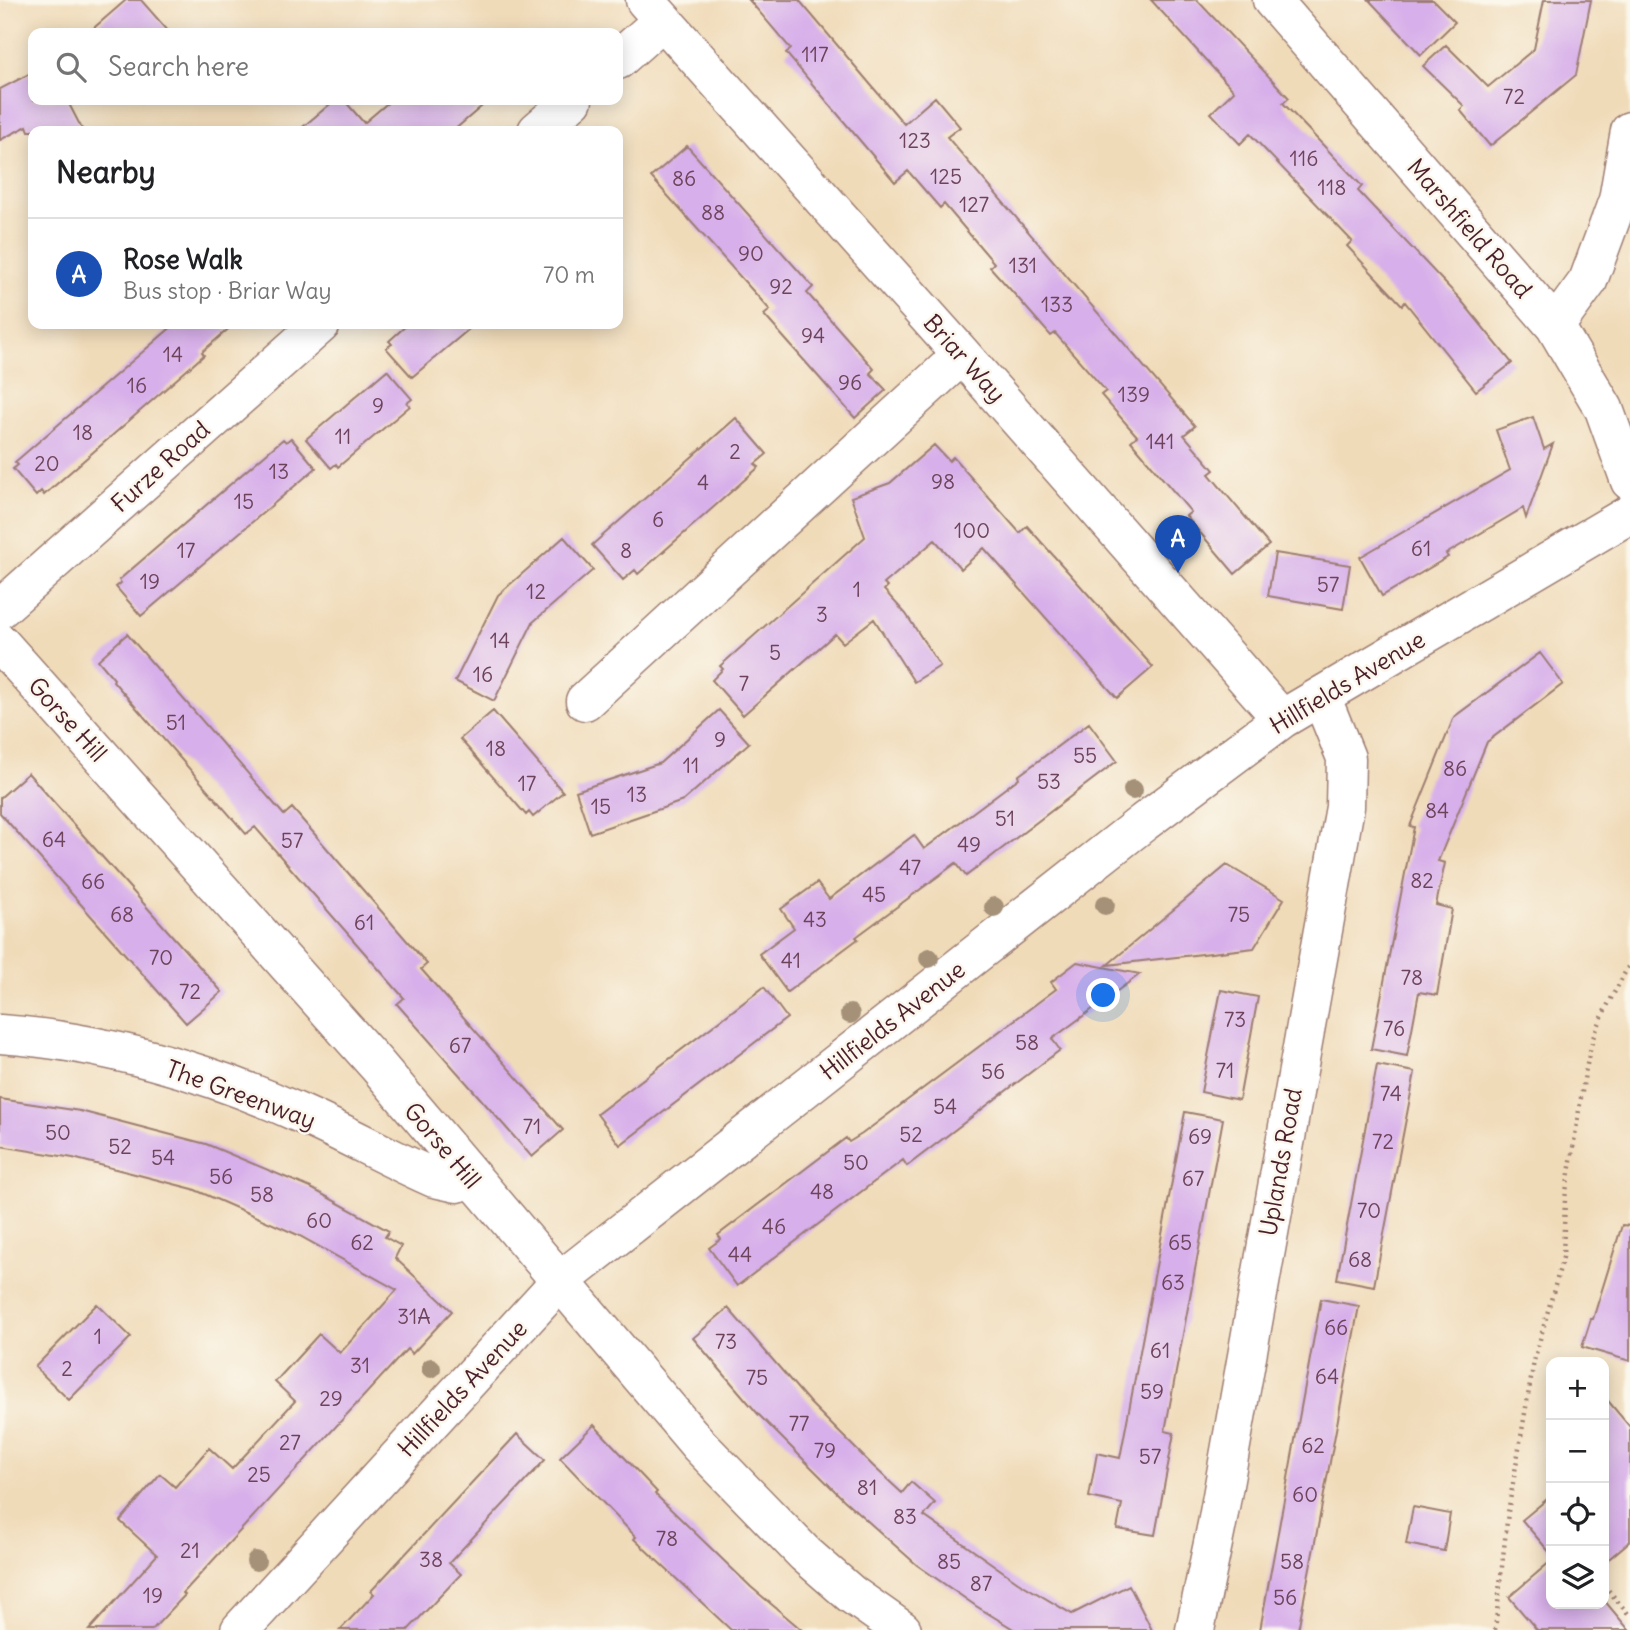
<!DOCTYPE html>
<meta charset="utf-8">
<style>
:root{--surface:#fff;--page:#f6f6f6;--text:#202124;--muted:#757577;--line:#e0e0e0;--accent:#d93025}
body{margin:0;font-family:Delius,sans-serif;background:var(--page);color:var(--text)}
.controls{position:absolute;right:21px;bottom:21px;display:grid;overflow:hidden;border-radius:14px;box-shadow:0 4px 18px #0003}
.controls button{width:63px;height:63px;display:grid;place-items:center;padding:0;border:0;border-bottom:2px solid var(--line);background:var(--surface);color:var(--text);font:35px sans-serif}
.you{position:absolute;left:1104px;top:996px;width:24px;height:24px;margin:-18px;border:5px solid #fff;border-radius:50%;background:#1a73e8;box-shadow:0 0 0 10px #1a73e833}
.badge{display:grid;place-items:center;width:46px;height:46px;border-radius:50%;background:var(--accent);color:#fff;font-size:23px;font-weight:700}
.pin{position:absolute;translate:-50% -58px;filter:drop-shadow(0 2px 4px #0008)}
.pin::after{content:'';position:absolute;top:37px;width:24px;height:21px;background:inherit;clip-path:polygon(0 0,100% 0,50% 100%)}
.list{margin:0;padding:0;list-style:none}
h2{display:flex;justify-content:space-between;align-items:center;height:91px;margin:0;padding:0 28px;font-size:30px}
h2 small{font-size:23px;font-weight:400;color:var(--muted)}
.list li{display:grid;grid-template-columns:46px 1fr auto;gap:21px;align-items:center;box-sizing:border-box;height:112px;padding:0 28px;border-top:2px solid var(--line)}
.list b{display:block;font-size:26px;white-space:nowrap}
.list p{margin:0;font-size:23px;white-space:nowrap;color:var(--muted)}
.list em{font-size:23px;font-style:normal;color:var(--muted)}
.icon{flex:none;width:38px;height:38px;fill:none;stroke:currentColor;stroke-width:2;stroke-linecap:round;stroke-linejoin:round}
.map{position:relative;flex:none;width:1630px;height:1630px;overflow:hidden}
.search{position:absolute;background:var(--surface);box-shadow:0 4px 18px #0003;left:28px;top:28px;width:595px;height:77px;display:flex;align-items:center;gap:18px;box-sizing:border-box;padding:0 24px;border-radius:14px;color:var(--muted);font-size:26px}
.panel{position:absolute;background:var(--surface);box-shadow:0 4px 18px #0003;left:28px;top:126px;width:595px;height:203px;border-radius:14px}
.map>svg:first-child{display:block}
.building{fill:#d7afea}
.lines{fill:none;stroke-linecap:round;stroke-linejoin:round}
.minor-casing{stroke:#9d7d72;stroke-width:41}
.path{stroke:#9d7d72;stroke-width:4.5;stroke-dasharray:2 5;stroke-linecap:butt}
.minor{stroke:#fff;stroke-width:38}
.tree{fill:#a59078}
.labels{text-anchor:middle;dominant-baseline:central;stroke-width:5;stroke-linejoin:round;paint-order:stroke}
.number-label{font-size:21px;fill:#6d435b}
.street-label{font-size:24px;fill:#4a1f2b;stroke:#fbf7ec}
</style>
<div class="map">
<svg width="1630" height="1630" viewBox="0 0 1630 1630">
<rect width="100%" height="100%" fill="#fbf7ec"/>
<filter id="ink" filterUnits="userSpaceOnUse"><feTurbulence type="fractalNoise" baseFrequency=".0143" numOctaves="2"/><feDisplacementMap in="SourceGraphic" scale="14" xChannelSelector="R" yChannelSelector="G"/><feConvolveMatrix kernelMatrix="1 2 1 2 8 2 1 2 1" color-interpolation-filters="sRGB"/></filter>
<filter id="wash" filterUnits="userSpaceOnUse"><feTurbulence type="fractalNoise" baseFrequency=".00686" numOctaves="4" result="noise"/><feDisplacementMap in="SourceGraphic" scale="28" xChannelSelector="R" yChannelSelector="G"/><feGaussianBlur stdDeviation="1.57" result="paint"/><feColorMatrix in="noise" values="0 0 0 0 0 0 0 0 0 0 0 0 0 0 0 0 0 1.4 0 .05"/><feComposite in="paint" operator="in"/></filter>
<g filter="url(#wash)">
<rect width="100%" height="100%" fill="#f0dbb9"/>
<g id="blocks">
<path class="building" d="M 126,0 L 141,0 L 170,33 L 88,33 Z
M 749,0 L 799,0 L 904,124 L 935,97 L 960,127 L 947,137 L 1195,426 L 1184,435 L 1214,470 L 1209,474 L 1269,545 L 1235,574 L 1186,516 L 1191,512 L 1131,441 L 1137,436 L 1101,395 L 1106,391 L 1055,333 L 1051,336 L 1017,297 L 990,267 L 994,263 L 944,204 L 940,208 L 908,171 L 895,182 L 786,53 L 791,49 Z
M 1151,0 L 1197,0 L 1289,98 L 1283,103 L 1362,186 L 1358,191 L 1460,299 L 1512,363 L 1476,391 L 1405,302 L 1402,305 L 1347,246 L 1352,241 L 1250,134 L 1240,144 L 1211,113 L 1234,91 Z
M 1369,0 L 1433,0 L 1455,22 L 1421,55 Z
M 1544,0 L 1591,0 L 1576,75 L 1490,146 L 1460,110 L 1464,106 L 1423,66 L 1446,45 L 1488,87 L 1534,49 Z
M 33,72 L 33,100 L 67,100 L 83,131 L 29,131 L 27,126 L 0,140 L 0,89 Z
M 335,100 L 344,100 L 364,123 L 391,100 L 489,100 L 453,131 L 298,131 Z
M 687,146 L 813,287 L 807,293 L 874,369 L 870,373 L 886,390 L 855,418 L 764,315 L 770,310 L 651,177 Z
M 175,324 L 234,324 L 202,352 L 204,355 L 115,433 L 44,495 L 41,491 L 36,496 L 13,469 L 18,465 L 15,462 Z
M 408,324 L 475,324 L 412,377 L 386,348 L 392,344 L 389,341 Z
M 387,370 L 412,399 L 407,403 L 410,406 L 338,467 L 336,464 L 331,468 L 306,439 Z
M 1533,417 L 1544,449 L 1553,444 L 1526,518 L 1523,508 L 1446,554 L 1448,557 L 1382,596 L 1360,557 L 1510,470 L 1496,430 Z
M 736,418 L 767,454 L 755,464 L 759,467 L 638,574 L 635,570 L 623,580 L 592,545 Z
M 291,438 L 316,468 L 141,616 L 116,587 L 121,583 L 119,580 L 283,439 L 286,442 Z
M 934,445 L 949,461 L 953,457 L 1020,533 L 1027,526 L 1153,667 L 1117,698 L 984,548 L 961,569 L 935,540 L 884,584 L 887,587 L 884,590 L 906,614 L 940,666 L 914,682 L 874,619 L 843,643 L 835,634 L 743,715 L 712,680 L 723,669 L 720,666 L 865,537 L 851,497 L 890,483 Z
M 564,537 L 593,570 L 533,622 L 494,701 L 455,681 L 498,595 Z
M 1275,553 L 1350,565 L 1343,609 L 1268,596 Z
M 127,634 L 284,815 L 292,808 L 324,845 L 427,964 L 421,969 L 563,1130 L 532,1157 L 397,1004 L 404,998 L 293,871 L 255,827 L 246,834 L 113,681 L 114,679 L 98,660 Z
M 1540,653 L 1563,684 L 1487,742 L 1438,861 L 1445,863 L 1436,905 L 1452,909 L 1437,995 L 1419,992 L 1407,1056 L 1371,1049 L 1414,827 L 1410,826 L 1454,717 Z
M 719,710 L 749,743 L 683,801 L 590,833 L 576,791 L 660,763 Z
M 493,711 L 563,792 L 533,817 L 529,812 L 526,815 L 460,739 Z
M 1089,723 L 1117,761 L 966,876 L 956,863 L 856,937 L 858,939 L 787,992 L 759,954 L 794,928 L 781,909 L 817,883 L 829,899 L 914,835 L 924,849 L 1019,778 L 1018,776 Z
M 28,773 L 222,992 L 186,1023 L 0,813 L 0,798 Z
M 1227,865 L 1284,899 L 1254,948 L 1107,965 Z
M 1077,962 L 1140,974 L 1052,1039 L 1060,1050 L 907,1166 L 903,1160 L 737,1286 L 709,1248 L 721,1239 L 718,1235 L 846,1138 L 849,1142 L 862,1134 L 1056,989 L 1051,982 Z
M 764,987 L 787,1018 L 620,1145 L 597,1114 Z
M 1221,990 L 1258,997 L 1239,1100 L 1201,1092 Z
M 1377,1065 L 1415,1072 L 1374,1286 L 1337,1279 Z
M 0,1099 L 80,1111 L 206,1144 L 311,1188 L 389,1231 L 385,1237 L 401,1246 L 395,1258 L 452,1311 L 412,1354 L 407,1349 L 183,1593 L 185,1595 L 152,1630 L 89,1630 L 157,1555 L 120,1521 L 160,1474 L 175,1487 L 209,1448 L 232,1469 L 295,1401 L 275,1382 L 319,1334 L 340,1353 L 397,1290 L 298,1235 L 193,1189 L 73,1158 L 0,1146 Z
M 1185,1112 L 1223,1119 L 1165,1431 L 1174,1433 L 1155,1535 L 1117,1529 L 1122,1504 L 1089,1497 L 1097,1453 L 1120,1458 Z
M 1622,1225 L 1630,1226 L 1630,1361 L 1582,1347 L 1591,1319 L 1593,1319 Z
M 1321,1299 L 1359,1306 L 1319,1521 L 1298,1630 L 1260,1630 Z
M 97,1304 L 131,1337 L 69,1400 L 35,1367 Z
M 728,1308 L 810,1403 L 873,1466 L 902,1493 L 911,1482 L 935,1503 L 924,1516 L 1018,1582 L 1072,1614 L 1129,1585 L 1152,1630 L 1015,1630 L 976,1606 L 917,1565 L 844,1500 L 758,1414 L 693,1338 Z
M 1604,1396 L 1630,1427 L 1630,1541 L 1604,1563 Z
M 594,1425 L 657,1492 L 655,1494 L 751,1587 L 802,1630 L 731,1630 L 634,1539 L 636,1537 L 560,1458 Z
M 517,1434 L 545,1460 L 449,1563 L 461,1574 L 408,1630 L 340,1630 L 374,1594 L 371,1591 Z
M 1551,1496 L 1551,1554 L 1522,1520 Z
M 1413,1507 L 1450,1514 L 1444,1551 L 1406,1544 Z
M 1551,1561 L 1551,1604 L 1604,1604 L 1604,1600 L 1629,1630 L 1537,1630 L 1509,1597 Z"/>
</g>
</g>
<g filter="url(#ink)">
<use href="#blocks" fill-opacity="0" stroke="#9d7d72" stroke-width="2"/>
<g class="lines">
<defs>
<path id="minor" d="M 645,0 L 962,355 L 1282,719
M 1272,0 L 1555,326 L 1604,409 L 1630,481
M 618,60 L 663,20
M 537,131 L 573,100
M 1555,326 L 1588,281 L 1618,200 L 1630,131
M 0,609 L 321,324
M 0,643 L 377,1065 L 699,1445 L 805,1554 L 851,1594 L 902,1630
M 585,701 L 962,355
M 0,1034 C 102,1041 206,1071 299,1113 C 345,1133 388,1158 434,1178 L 457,1183 L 472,1179
M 240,1630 L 560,1281 L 1144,822 L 1282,719 L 1630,514
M 1195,1630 L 1217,1524 L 1345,807 L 1346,758 L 1321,696"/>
</defs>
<use href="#minor" class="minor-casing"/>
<path class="path" d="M 1604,1585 L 1630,1616
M 1495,1630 L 1508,1512 L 1534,1361 L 1563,1257 L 1565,1198 L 1585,1073 L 1593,1038 L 1605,1010 L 1630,963"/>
<use href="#minor" class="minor"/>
</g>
<g class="tree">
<circle cx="1133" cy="790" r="10"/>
<circle cx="1105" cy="905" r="10"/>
<circle cx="994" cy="907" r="10"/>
<circle cx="929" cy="958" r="10"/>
<circle cx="850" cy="1014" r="10"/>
<circle cx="431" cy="1368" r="10"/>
<circle cx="256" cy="1561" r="10"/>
</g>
</g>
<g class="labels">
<g class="number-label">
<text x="815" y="54">117</text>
<text x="1514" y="96">72</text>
<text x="915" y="140">123</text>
<text x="1304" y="158">116</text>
<text x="946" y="176">125</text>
<text x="684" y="178">86</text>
<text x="1332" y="187">118</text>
<text x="974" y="204">127</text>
<text x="713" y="212">88</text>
<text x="751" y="253">90</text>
<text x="1023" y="265">131</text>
<text x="781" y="286">92</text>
<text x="1057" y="304">133</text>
<text x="813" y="335">94</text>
<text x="173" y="354">14</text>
<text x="850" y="382">96</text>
<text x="137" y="385">16</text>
<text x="1134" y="394">139</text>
<text x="378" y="405">9</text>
<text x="83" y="432">18</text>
<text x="343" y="436">11</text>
<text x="1160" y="441">141</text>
<text x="735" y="451">2</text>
<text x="47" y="463">20</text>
<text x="279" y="471">13</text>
<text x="943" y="481">98</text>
<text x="703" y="482">4</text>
<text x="244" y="501">15</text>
<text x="658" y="519">6</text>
<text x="972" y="530">100</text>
<text x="1421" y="548">61</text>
<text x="186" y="550">17</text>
<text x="626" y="550">8</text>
<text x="150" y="581">19</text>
<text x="1328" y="584">57</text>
<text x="857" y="589">1</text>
<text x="536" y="591">12</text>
<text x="822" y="614">3</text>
<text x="500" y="640">14</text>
<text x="775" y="652">5</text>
<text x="483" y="674">16</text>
<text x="744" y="683">7</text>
<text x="176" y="722">51</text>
<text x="720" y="739">9</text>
<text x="496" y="748">18</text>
<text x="1085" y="755">55</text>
<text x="691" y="765">11</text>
<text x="1455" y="768">86</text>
<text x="1049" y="781">53</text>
<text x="527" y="783">17</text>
<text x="637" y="794">13</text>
<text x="601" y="806">15</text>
<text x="1437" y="810">84</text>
<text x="1005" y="818">51</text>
<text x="54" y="839">64</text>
<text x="292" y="840">57</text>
<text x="969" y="844">49</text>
<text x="910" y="867">47</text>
<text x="1422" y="880">82</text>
<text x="93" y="881">66</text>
<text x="874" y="894">45</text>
<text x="122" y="914">68</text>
<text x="1239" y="914">75</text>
<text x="815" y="919">43</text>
<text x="364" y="922">61</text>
<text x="161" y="957">70</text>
<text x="791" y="960">41</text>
<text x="1412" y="977">78</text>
<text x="190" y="991">72</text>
<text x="1235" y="1019">73</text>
<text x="1394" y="1028">76</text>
<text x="1027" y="1042">58</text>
<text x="460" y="1045">67</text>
<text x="1225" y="1070">71</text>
<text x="993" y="1071">56</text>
<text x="1391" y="1093">74</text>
<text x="945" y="1106">54</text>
<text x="532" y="1126">71</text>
<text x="58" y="1132">50</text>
<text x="911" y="1134">52</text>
<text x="1200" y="1136">69</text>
<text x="1383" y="1141">72</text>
<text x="120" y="1146">52</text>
<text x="163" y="1157">54</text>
<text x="856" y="1162">50</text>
<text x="221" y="1176">56</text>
<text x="1193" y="1178">67</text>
<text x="822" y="1191">48</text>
<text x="262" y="1194">58</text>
<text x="1369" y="1210">70</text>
<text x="319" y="1220">60</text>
<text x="774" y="1226">46</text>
<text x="362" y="1242">62</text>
<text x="1180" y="1242">65</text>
<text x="740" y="1254">44</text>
<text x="1360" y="1259">68</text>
<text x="1173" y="1282">63</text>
<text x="414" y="1316">31A</text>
<text x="1336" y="1327">66</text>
<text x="98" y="1336">1</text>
<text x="726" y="1341">73</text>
<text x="1160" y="1350">61</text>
<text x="360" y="1365">31</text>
<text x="67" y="1368">2</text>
<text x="1327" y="1376">64</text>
<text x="757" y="1377">75</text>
<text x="1152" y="1391">59</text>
<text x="331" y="1398">29</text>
<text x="799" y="1423">77</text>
<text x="290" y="1442">27</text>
<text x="1313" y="1445">62</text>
<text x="825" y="1450">79</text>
<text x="1150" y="1456">57</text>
<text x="259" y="1474">25</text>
<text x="867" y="1487">81</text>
<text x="1305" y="1494">60</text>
<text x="905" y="1516">83</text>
<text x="667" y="1538">78</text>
<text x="190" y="1550">21</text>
<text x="431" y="1559">38</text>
<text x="949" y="1561">85</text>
<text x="1292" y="1561">58</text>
<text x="981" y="1583">87</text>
<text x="153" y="1595">19</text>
<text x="1285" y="1597">56</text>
</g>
<g class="street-label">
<text transform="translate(1470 228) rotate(49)">Marshfield Road</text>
<text transform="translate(965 358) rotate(48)">Briar Way</text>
<text transform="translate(160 466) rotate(-42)">Furze Road</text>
<text transform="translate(1347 682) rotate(-31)">Hillfields Avenue</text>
<text transform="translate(68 719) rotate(48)">Gorse Hill</text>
<text transform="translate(892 1020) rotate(-38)">Hillfields Avenue</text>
<text transform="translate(241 1094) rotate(20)">The Greenway</text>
<text transform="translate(443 1145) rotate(50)">Gorse Hill</text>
<text transform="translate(1280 1162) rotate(-80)">Uplands Road</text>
<text transform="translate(462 1388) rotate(-47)">Hillfields Avenue</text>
</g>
</g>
</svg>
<div class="controls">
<button>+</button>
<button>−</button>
<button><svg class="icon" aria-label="locate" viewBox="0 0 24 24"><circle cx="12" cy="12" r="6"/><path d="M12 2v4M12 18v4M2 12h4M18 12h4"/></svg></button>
<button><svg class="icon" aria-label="layers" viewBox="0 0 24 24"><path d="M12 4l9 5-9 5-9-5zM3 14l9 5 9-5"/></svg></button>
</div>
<div class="you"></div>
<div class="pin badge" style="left:1178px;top:573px;background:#1a4fb4">A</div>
<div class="search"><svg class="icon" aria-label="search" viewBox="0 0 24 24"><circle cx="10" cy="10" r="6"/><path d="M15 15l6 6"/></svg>Search here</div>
<section class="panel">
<h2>Nearby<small></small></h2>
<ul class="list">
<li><span class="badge" style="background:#1a4fb4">A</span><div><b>Rose Walk</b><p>Bus stop · Briar Way</p></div><em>70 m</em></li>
</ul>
</section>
</div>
